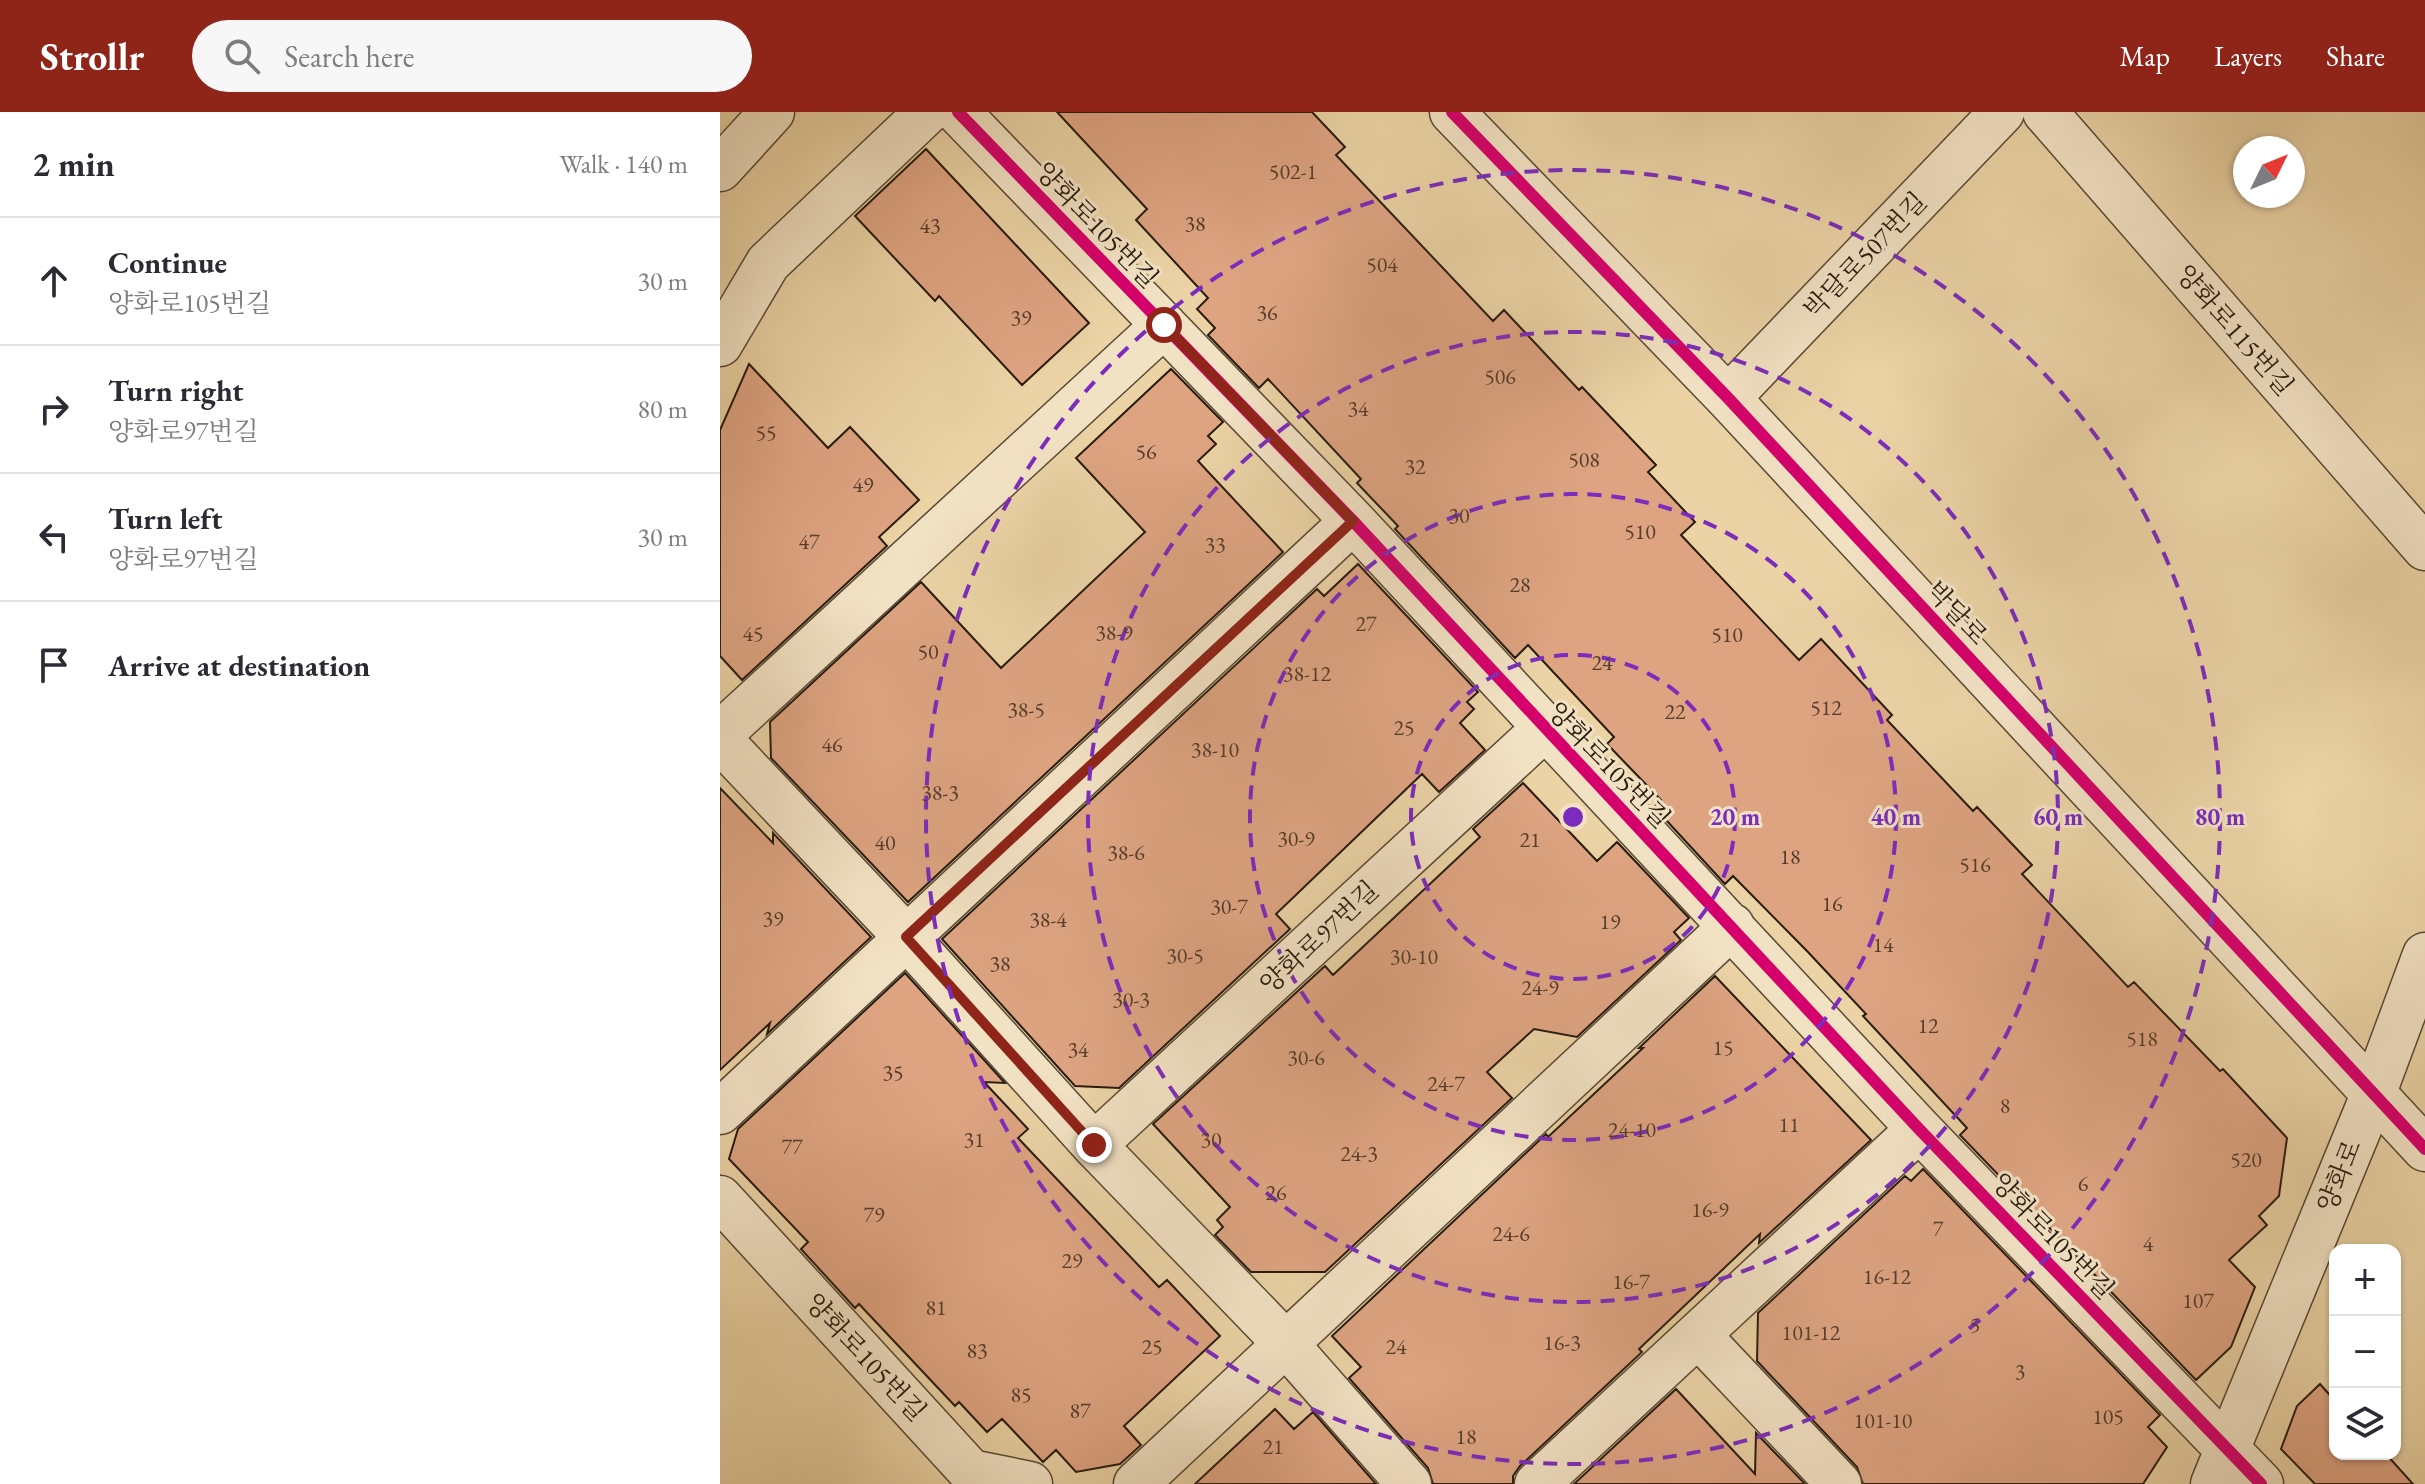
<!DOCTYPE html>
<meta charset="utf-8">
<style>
:root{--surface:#fff;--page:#f7f7f7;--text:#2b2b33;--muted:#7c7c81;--line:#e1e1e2;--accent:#8f2418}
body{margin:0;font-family:"EB Garamond","Noto Serif KR",serif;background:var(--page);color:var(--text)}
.controls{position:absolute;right:24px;bottom:24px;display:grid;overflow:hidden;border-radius:16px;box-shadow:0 2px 6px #0004}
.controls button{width:72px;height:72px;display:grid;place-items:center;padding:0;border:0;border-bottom:2px solid var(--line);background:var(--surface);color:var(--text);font:40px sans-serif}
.compass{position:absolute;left:1513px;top:24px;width:72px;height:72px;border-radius:50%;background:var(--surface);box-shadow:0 2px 6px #0004;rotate:47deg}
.stop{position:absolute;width:24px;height:24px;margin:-18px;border:6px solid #8f2418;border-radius:50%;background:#fff}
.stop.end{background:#8f2418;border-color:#fff;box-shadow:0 2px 8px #0008}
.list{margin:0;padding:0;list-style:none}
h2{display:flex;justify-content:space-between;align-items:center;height:104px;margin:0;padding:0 32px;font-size:34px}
h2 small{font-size:26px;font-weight:400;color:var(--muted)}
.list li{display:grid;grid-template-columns:52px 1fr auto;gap:24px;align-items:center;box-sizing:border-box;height:128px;padding:0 32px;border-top:2px solid var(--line)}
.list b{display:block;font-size:30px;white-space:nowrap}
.list p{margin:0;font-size:26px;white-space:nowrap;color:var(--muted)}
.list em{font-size:26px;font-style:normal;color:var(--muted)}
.icon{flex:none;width:44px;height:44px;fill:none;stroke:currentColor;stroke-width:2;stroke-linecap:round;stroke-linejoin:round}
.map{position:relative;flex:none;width:1705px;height:1372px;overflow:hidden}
header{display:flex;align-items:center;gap:48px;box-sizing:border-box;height:112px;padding:0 40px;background:var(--accent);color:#fff}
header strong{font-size:38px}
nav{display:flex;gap:44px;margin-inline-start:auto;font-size:28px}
.search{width:560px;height:72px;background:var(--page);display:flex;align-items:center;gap:20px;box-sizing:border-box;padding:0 28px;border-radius:44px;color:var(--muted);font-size:30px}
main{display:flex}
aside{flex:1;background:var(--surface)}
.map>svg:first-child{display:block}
.building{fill:#dea482;stroke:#281b10;stroke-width:2}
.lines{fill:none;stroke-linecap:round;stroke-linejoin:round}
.minor-casing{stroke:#594935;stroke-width:47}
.minor{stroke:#f2e2c4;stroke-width:44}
.cycleway-casing{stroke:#f2e2c4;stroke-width:17}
.cycleway{stroke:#d6006c;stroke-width:12}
.route{stroke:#8f2418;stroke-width:10}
.ring{fill:none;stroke:#7b2cbf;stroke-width:4;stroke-dasharray:14 10}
.labels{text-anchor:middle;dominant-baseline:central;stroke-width:6;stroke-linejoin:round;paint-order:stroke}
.number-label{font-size:22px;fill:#563d2c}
.street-label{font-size:26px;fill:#281b10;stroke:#f2e2c4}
.centre{fill:#7b2cbf;stroke:#f2e2c4;stroke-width:4}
.ring-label{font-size:24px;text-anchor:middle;font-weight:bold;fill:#7b2cbf;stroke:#f2e2c4;stroke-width:6;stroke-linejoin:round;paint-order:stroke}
</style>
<header>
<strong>Strollr</strong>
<div class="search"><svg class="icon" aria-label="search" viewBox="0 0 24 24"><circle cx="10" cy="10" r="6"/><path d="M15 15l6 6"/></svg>Search here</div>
<nav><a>Map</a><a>Layers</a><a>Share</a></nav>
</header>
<main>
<aside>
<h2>2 min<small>Walk · 140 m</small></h2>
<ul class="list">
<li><svg class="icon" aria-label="ahead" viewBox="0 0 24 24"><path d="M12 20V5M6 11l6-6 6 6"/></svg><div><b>Continue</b><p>양화로105번길</p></div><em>30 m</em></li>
<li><svg class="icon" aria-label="right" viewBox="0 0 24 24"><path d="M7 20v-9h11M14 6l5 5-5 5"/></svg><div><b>Turn right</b><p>양화로97번길</p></div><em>80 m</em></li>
<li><svg class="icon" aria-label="left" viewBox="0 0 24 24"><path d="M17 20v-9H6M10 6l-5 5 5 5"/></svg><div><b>Turn left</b><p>양화로97번길</p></div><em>30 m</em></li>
<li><svg class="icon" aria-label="arrive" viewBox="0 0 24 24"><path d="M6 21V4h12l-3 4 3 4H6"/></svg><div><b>Arrive at destination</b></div></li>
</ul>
</aside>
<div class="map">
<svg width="1705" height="1372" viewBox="0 0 1705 1372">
<rect width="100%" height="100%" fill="#ebd3a5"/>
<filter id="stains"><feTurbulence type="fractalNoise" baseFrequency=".0025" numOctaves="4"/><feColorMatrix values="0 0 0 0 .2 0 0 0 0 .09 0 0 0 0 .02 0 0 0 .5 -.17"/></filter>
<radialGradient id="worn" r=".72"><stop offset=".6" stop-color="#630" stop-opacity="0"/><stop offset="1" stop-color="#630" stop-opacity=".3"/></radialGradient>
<path class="building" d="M 337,0 L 592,0 L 625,35 L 616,43 L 773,209 L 784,198 L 859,278 L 862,275 L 936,353 L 928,360 L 975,410 L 961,423 L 1079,548 L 1101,527 L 1172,603 L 1167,608 L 1253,699 L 1257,695 L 1312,753 L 1302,762 L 1408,875 L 1414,870 L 1500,959 L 1503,957 L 1567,1026 L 1559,1084 L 1539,1104 L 1547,1113 L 1509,1148 L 1535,1175 L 1511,1235 L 1476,1268 L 1240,1023 L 1247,1016 L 1143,904 L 1146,902 L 1087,839 L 1013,764 L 1005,772 L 934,695 L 941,688 L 887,632 L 894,625 L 808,533 L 795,546 L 675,417 L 678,414 L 637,371 L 641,367 L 548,267 L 539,276 L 488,223 L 495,216 L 477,197 L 488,186 L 416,108 L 427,97 Z
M 206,37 L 369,211 L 302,273 L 219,184 L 215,189 L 135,104 Z
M 29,252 L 108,336 L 130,315 L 199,388 L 159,425 L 167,434 L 22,568 L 0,544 L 0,318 Z
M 451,257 L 503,310 L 488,324 L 496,332 L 478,349 L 563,440 L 188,790 L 51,646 L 50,610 L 201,470 L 281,556 L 425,420 L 356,346 Z
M 638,452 L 758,580 L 747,590 L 754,597 L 740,611 L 765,638 L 719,680 L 702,662 L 556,802 L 570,817 L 399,976 L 355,974 L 222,827 L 597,477 L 604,484 Z
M 803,671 L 877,749 L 897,730 L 969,806 L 954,820 L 961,828 L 857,925 L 814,917 L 767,960 L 792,986 L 605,1160 L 531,1160 L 495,1123 L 503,1115 L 497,1108 L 510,1095 L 433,1012 L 605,854 L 613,863 L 760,725 L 753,717 Z
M 0,676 L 53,731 L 53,721 L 151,825 L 47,922 L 50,911 L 0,958 Z
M 185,861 L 285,971 L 264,970 L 308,1017 L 298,1026 L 439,1175 L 447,1168 L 500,1224 L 404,1314 L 421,1333 L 400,1352 L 356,1360 L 336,1338 L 323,1350 L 282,1307 L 267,1320 L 239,1290 L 235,1294 L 139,1192 L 135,1196 L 81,1137 L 88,1130 L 9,1047 L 18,1017 Z
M 995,864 L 1151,1028 L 1039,1131 L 1040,1122 L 919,1237 L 922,1240 L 800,1354 L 793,1364 L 793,1372 L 713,1372 L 708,1356 L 629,1266 L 641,1255 L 612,1224 L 826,1022 L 828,1025 L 923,936 L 919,936 Z
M 1203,1057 L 1440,1303 L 1428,1315 L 1447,1335 L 1423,1372 L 1143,1372 L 1137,1355 L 1037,1249 L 1038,1201 L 1185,1064 L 1191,1069 Z
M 1600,1272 L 1615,1289 L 1615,1342 L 1666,1342 L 1693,1372 L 1595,1372 L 1561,1337 L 1577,1294 Z
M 956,1277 L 1035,1362 L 1036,1321 L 1085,1372 L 854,1372 Z
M 555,1297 L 574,1317 L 593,1300 L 656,1372 L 475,1372 Z"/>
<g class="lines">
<defs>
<path id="minor" d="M 238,0 L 633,409 L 1199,1017 L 1541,1372
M 732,0 L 1008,286 L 1705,1037
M 1325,0 L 1705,436
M 0,57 L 52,0
M 0,232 L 48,151 L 207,0
M 1008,286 L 1282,0
M 0,622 L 444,213
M 0,628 L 186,825 L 374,1033 L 566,1232 L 689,1372
M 0,1000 L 633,409
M 374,1033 L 824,617
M 0,1086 L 251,1360 L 310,1372
M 978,1223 L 1119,1372
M 416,1372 L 1012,814
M 817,1372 L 1199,1017
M 1493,1372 L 1653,983 L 1705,843"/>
</defs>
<use href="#minor" class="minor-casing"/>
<use href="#minor" class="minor"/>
<defs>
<path id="cycleway" d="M 238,0 L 633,409 L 1199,1017 L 1541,1372
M 732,0 L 1008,286 L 1705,1037"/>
</defs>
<use href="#cycleway" class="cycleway-casing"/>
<use href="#cycleway" class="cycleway"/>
</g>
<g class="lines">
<path class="route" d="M 374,1033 L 186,825 L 633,409 L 444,213"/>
</g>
<g class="ring">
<circle cx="853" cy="705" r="162"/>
<circle cx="853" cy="705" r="323"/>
<circle cx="853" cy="705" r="485"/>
<circle cx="853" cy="705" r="647"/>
</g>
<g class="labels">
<g class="number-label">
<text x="573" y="59">502-1</text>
<text x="475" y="111">38</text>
<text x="210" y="113">43</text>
<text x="662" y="152">504</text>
<text x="547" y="200">36</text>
<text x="301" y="205">39</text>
<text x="780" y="264">506</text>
<text x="638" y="296">34</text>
<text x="46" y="320">55</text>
<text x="426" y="339">56</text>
<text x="864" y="347">508</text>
<text x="695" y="354">32</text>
<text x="143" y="372">49</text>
<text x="739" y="403">30</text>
<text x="920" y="419">510</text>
<text x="89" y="429">47</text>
<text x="495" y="432">33</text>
<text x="800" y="472">28</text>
<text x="646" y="511">27</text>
<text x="394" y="520">38-9</text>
<text x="33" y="521">45</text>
<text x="1007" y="522">510</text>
<text x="208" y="539">50</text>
<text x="882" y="550">24</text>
<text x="587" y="561">38-12</text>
<text x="1106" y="595">512</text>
<text x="306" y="597">38-5</text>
<text x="955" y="599">22</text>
<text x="684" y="615">25</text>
<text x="112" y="632">46</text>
<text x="495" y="637">38-10</text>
<text x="220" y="680">38-3</text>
<text x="576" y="726">30-9</text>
<text x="810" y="727">21</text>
<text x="165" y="730">40</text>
<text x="406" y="740">38-6</text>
<text x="1070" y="744">18</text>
<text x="1255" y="752">516</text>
<text x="1112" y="791">16</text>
<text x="509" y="794">30-7</text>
<text x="53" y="806">39</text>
<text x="328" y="807">38-4</text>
<text x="890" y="809">19</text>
<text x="1163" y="832">14</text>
<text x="465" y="843">30-5</text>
<text x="694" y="844">30-10</text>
<text x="280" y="851">38</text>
<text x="820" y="875">24-9</text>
<text x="411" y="887">30-3</text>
<text x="1208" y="913">12</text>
<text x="1422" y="926">518</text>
<text x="1003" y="935">15</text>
<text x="358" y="937">34</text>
<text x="586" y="945">30-6</text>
<text x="173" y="960">35</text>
<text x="726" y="971">24-7</text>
<text x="1285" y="993">8</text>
<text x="1069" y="1012">11</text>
<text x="912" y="1017">24-10</text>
<text x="254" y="1027">31</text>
<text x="491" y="1027">30</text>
<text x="72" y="1034">77</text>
<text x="639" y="1041">24-3</text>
<text x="1526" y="1047">520</text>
<text x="1363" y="1071">6</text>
<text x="556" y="1080">26</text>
<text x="990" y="1097">16-9</text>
<text x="154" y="1102">79</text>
<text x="1218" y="1116">7</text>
<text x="791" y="1121">24-6</text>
<text x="1428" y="1131">4</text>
<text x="352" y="1148">29</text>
<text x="1167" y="1164">16-12</text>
<text x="911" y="1169">16-7</text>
<text x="1478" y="1188">107</text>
<text x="216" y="1195">81</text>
<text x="1255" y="1212">5</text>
<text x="1091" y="1220">101-12</text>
<text x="842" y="1230">16-3</text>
<text x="432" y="1234">25</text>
<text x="676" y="1234">24</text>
<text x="257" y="1238">83</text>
<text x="1300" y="1259">3</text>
<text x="301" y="1282">85</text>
<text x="360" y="1298">87</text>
<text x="1388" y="1304">105</text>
<text x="1163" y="1308">101-10</text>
<text x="746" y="1324">18</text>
<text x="553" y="1334">21</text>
</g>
<g class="street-label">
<text transform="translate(377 113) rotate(46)">양화로105번길</text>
<text transform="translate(1145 143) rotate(-46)">박달로507번길</text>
<text transform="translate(1515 218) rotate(49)">양화로115번길</text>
<text transform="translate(1237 501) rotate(47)">박달로</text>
<text transform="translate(889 653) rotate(46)">양화로105번길</text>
<text transform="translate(599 825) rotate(-43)">양화로97번길</text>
<text transform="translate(1619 1064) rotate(-68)">양화로</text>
<text transform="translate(1333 1124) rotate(46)">양화로105번길</text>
<text transform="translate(146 1245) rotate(47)">양화로105번길</text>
</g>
</g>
<circle cx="853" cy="705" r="12" class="centre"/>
<g class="ring-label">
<text x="1015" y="713">20 m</text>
<text x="1176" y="713">40 m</text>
<text x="1338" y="713">60 m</text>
<text x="1500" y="713">80 m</text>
</g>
<rect width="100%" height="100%" filter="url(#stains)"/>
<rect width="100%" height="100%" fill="url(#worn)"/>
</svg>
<div class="controls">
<button>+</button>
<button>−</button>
<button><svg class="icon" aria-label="layers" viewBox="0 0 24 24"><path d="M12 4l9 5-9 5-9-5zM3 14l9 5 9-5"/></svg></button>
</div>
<svg class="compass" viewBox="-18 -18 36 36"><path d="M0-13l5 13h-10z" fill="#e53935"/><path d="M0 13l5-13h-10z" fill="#7c7c81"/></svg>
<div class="stop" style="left:444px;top:213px"></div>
<div class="stop end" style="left:374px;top:1033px"></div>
</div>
</main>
